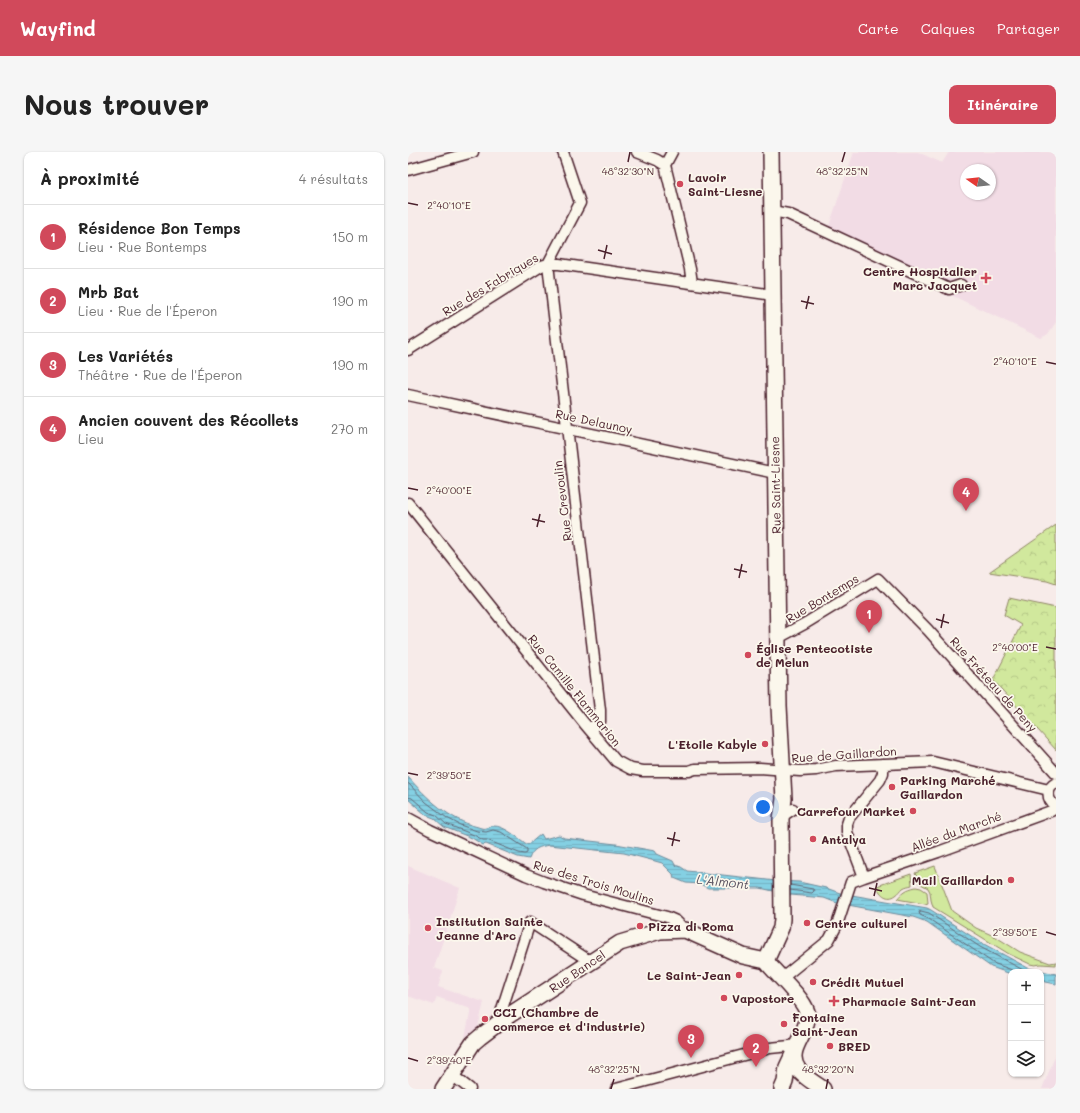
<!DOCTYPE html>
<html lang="fr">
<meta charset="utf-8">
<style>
:root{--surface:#fff;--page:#f6f6f6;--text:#222;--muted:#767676;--line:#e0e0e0;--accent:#d1495b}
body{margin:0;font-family:Mali,sans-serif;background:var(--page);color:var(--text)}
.controls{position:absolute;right:12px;bottom:12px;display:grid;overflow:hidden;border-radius:8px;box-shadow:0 1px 3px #0004}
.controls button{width:36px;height:36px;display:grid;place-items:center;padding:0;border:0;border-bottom:1px solid var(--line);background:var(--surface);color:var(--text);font:20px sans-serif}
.compass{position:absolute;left:552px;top:12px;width:36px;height:36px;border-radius:50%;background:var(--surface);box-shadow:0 1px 3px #0004;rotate:284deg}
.you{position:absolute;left:355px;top:655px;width:14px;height:14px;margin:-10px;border:3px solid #fff;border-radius:50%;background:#1a73e8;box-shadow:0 0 0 6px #1a73e833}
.badge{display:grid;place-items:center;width:26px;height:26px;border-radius:50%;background:var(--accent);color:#fff;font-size:13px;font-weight:700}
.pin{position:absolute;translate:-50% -33px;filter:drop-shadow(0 1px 2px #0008)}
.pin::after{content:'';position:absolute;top:21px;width:14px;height:12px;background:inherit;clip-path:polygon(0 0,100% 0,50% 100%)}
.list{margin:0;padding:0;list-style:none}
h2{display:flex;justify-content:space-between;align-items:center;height:52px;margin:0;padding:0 16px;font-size:17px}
h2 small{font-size:13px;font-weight:400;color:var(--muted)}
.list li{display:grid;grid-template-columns:26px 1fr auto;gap:12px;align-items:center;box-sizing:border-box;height:64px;padding:0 16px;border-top:1px solid var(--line)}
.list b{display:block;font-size:15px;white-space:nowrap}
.list p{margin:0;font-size:13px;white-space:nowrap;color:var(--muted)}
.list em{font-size:13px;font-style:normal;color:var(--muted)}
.icon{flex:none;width:22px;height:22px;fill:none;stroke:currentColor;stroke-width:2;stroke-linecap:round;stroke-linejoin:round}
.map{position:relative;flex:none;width:648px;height:937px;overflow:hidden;border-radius:8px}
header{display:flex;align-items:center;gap:24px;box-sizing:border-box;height:56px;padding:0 20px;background:var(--accent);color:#fff}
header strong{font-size:19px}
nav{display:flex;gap:22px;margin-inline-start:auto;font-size:14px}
.intro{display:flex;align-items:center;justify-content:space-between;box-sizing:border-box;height:96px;padding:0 24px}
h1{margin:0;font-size:28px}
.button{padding:10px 18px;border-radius:8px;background:var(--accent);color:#fff;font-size:14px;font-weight:700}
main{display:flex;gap:24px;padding:0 24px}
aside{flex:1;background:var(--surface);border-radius:8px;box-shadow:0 1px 3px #0004}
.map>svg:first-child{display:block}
.built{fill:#f2dce5;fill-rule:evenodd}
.grass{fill:#d1e89d;stroke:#8e8464}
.forest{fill:url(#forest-crowns);stroke:#8e8464}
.water{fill:url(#water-rules);stroke:#6d8999}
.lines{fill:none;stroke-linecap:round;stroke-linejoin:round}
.shore{stroke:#616675;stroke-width:1}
.minor-casing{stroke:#4a1f2b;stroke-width:13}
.secondary-casing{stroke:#4a1f2b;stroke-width:18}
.minor{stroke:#fbf7ec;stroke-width:10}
.secondary{stroke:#fbf7ec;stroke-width:15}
.ticks{fill:none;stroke:#4a1f2b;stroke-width:1.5}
.poi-dot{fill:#d1495b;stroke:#fbf7ec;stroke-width:1.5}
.labels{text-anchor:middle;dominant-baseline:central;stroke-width:3.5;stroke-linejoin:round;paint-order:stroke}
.poi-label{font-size:12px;font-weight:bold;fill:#4a1f2b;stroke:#fbf7ec;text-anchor:start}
.street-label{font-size:12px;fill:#4a1f2b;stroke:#fbf7ec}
.water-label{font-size:13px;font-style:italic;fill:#5b5462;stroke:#fbf7ec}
.ticks-label{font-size:10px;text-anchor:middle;fill:#4a1f2b;stroke:#fbf7ec;stroke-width:3.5;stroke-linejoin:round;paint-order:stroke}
</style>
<header>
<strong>Wayfind</strong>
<nav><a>Carte</a><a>Calques</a><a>Partager</a></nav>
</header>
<div class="intro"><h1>Nous trouver</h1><a class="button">Itinéraire</a></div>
<main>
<aside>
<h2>À proximité<small>4 résultats</small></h2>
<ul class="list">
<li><span class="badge">1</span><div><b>Résidence Bon Temps</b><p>Lieu · Rue Bontemps</p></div><em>150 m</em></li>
<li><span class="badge">2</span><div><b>Mrb Bat</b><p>Lieu · Rue de l'Éperon</p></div><em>190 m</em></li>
<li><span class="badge">3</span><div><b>Les Variétés</b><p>Théâtre · Rue de l'Éperon</p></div><em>190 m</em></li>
<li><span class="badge">4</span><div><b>Ancien couvent des Récollets</b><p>Lieu</p></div><em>270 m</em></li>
</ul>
</aside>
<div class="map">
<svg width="648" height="937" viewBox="0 0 648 937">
<defs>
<pattern id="forest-crowns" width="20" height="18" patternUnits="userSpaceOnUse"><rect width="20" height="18" fill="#d1e89d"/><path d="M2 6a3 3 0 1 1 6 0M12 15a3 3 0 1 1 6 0" fill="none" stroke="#b5c787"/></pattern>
<pattern id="water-rules" width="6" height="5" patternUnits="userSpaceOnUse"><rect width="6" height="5" fill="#84d0e3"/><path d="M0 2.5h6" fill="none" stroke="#74b2c3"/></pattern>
</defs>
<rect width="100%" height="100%" fill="#f7ebe9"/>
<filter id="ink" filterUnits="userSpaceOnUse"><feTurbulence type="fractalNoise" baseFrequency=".025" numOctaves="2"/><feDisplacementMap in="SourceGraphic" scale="8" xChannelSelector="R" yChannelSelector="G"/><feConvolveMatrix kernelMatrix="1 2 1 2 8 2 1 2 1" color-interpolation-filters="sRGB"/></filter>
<g filter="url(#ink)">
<path class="built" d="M 446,0 L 510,0 L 534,11 L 541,0 L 648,0 L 648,170 L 640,182 L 633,186 L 418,83 ZM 558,18 L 582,18 L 582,42 L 558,42 Z
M 0,714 L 52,736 L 26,816 L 35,819 L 30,835 L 76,850 L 70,875 L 57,885 L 63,857 L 29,845 L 26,853 L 0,844 Z
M 648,902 L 648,937 L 634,937 Z"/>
<path class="grass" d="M 527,714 L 544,759 L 568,776 L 588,785 L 612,800 L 642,811 L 648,810 L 648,813 L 633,812 L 627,813 L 622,812 L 601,802 L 525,755 L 523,748 L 522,740 L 520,736 L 511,731 L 507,721 Z
M 503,722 L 504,733 C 501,734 498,734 495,736 C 493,738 491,741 488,743 C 480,749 472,743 469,734 Z
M 508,735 L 513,736 L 519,740 L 520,751 L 517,752 L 489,747 C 495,740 498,737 508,735 Z"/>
<path class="forest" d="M 648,373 L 648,432 L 639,429 L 581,420 Z
M 601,446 L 648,456 L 648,598 L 585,528 L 613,473 L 596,463 Z"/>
<path class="water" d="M 0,625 C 19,646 41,668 70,675 C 72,676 77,677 79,676 C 82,676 82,674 85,674 C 96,673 111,687 120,693 L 133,682 L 136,687 L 151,683 L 156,686 L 208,692 L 247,699 L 249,702 L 265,709 L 267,713 L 273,715 L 279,719 L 368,729 L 391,730 L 418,736 L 432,741 L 519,756 L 523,758 L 574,791 L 620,816 L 648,822 L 648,832 L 633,829 L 633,820 L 603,820 L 603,822 L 583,815 L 519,770 L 505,765 L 429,751 L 416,746 L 383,743 L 352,736 L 300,736 L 292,732 L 278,731 L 266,726 L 265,722 L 254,711 L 247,709 L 216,701 L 141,693 C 131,695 125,696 121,707 L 110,705 L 78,692 L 75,693 L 64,686 L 36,675 L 26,666 L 18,663 L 0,647 Z"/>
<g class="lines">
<path class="shore" d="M 0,631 L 18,650 L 39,666 L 52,673 L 69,679 L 78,680 L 85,678 L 93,680 L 119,697 L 119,701 L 117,702 L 111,701 L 79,688 L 75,688 L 66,683 L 38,672 L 28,663 L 20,660 L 4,646 L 0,645
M 297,725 L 323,728 L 325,730 L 323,732 L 302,732 L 295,729 L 295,727 Z
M 382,733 L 405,737 L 406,739 L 404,741 L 382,738
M 606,820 L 604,818 L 585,811 L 521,767 L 512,763 L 511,760 L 513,759 L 521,761 L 572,795 L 619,820"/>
<defs>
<path id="minor" d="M 229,0 L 249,8 L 257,13
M 264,0 L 257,13 L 282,117 L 284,131
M 0,18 L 65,0
M 364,59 L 380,62 L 541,137 L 553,133
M 140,112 L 192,558 L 192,570 L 186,574 L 181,576
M 140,112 L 172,51 L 155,0
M 0,198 L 133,114 L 140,112 L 151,112 L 365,143
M 0,243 L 367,321
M 0,351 L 176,571 L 208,609 L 223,617 L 235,619 L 281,619 L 287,617 L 352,616 L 392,619 L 408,618 L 428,614 L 525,610 L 641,638
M 370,486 L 398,471 L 470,427 L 520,478 L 648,621
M 648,631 C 638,636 638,648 648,654
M 373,665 L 385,657
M 0,666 L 22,678 L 118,723 L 136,730 L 175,743 L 259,765 L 268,769 L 277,778
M 456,725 L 530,700 L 643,659 L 648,656
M 373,827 L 421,788 L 429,773 L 443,730 L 456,725 L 439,680 L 439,672 L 441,666 L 472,628 L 475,621 L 475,612
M 97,866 L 94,857 L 122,770 L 177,806 L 184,809
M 44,923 L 62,937
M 208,937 L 362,896 L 382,894 L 387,897"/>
<path id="secondary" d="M 358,809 L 373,776 L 374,767 L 373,667 L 376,647 L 371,554 L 370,495 L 363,0
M 35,937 L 65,891 L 72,885 L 97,866 L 212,791 L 252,779 L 277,778 L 335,804 L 358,809 L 363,815 C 373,826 395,847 399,860 C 400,866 398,873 396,878 C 393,885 389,891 387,898 C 381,918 401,927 415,937
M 374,937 L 377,930 L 379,915 L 386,900"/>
</defs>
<use href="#minor" class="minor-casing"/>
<use href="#secondary" class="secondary-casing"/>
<use href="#minor" class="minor"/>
<use href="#secondary" class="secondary"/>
</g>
</g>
<path class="ticks" d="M 220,10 L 222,0M 434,10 L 437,0M 0,51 L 10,53M 190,98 L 204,102M 196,107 L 199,93M 393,149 L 406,152M 398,157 L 401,144M 638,210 L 648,212M 0,336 L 10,338M 124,367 L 137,370M 129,375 L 132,362M 326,417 L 339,420M 331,426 L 334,412M 528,467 L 541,471M 533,476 L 536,462M 638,495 L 648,497M 0,621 L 10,623M 259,686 L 272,689M 264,694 L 267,680M 461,736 L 474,739M 466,744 L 469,731M 638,780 L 648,783M 0,906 L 10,909M 203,937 L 206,927M 418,937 L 420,927"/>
<g class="poi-dot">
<circle cx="272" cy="32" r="4"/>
<path d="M576 120h4v4h4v4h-4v4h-4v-4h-4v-4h4z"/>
<circle cx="340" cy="503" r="4"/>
<circle cx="357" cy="592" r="4"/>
<circle cx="484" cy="635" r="4"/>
<circle cx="505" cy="659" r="4"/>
<circle cx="405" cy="687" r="4"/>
<circle cx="603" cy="728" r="4"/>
<circle cx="399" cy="771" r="4"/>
<circle cx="232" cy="774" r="4"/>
<circle cx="20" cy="776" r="4"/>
<circle cx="331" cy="823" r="4"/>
<circle cx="405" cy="830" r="4"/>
<circle cx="316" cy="846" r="4"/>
<path d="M424 843h4v4h4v4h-4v4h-4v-4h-4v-4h4z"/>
<circle cx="77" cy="867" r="4"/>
<circle cx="376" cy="872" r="4"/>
<circle cx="422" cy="894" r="4"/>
</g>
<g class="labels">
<g class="poi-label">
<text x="280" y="25">Lavoir<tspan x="280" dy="14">Saint-Liesne</tspan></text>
<text x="569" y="119" text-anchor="end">Centre Hospitalier<tspan x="569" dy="14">Marc Jacquet</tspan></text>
<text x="348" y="496">Église Pentecotiste<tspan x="348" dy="14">de Melun</tspan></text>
<text x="349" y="592" text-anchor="end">L'Etoile Kabyle</text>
<text x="492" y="628">Parking Marché<tspan x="492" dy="14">Gaillardon</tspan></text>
<text x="497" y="659" text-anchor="end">Carrefour Market</text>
<text x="413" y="687">Antalya</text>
<text x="595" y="728" text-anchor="end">Mail Gaillardon</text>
<text x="28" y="769">Institution Sainte<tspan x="28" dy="14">Jeanne d'Arc</tspan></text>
<text x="407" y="771">Centre culturel</text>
<text x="240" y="774">Pizza di Roma</text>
<text x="323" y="823" text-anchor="end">Le Saint-Jean</text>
<text x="413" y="830">Crédit Mutuel</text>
<text x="324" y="846">Vapostore</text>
<text x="434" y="849">Pharmacie Saint-Jean</text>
<text x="85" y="860">CCI (Chambre de<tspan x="85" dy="14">commerce et d'industrie)</tspan></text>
<text x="384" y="865">Fontaine<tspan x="384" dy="14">Saint-Jean</tspan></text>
<text x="430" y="894">BRED</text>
</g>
<g class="street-label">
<text transform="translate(82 132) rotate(-31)">Rue des Fabriques</text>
<text transform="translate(186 269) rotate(12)">Rue Delaunoy</text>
<text transform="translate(367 333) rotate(-91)">Rue Saint-Liesne</text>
<text transform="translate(154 349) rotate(-97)">Rue Crevoulin</text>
<text transform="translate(414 446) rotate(-31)">Rue Bontemps</text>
<text transform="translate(586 532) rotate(48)">Rue Fréteau de Peny</text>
<text transform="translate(167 538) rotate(51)">Rue Camille Flammarion</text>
<text transform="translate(436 602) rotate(-4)">Rue de Gaillardon</text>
<text transform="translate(548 679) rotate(-20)">Allée du Marché</text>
<text transform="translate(186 730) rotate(17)">Rue des Trois Moulins</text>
<text transform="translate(169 819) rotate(-34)">Rue Bancel</text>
</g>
<g class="water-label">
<text transform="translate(315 729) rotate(6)">L'Almont</text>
</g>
</g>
<g class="ticks-label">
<text x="220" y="23">48°32'30"N</text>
<text x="434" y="23">48°32'25"N</text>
<text x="41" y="57">2°40'10"E</text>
<text x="607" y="213">2°40'10"E</text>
<text x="41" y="342">2°40'00"E</text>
<text x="607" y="499">2°40'00"E</text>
<text x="41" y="627">2°39'50"E</text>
<text x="607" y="784">2°39'50"E</text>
<text x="41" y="912">2°39'40"E</text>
<text x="206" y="921">48°32'25"N</text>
<text x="420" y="921">48°32'20"N</text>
</g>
</svg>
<div class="controls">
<button>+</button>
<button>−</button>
<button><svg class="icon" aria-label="layers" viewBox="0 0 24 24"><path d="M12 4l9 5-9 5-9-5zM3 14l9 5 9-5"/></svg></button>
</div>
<svg class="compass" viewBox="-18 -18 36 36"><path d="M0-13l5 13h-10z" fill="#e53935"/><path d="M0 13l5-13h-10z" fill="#767676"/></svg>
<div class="you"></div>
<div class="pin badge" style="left:461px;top:481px">1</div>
<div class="pin badge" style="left:348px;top:915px">2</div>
<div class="pin badge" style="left:283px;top:906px">3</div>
<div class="pin badge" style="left:558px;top:359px">4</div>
</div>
</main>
